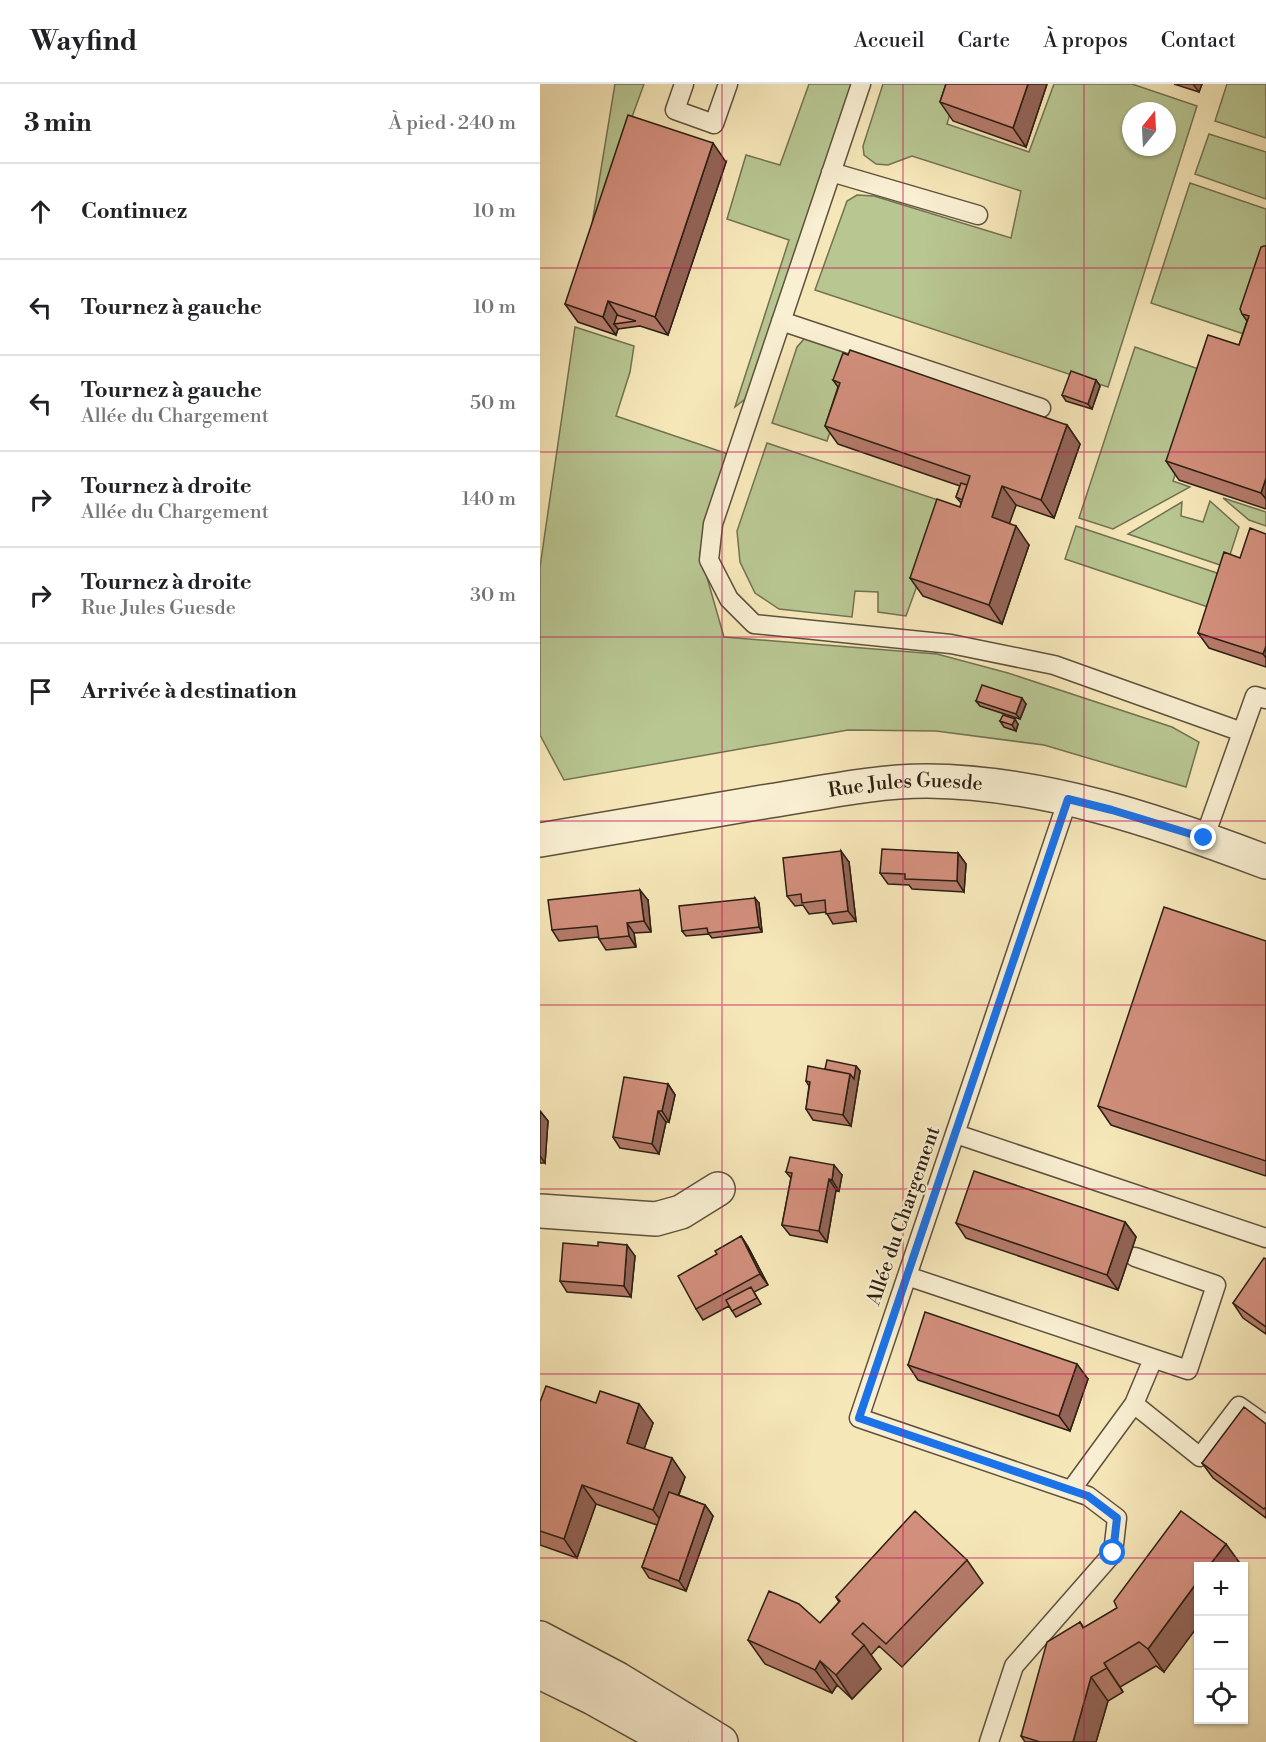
<!DOCTYPE html>
<html lang="fr">
<meta charset="utf-8">
<style>
:root{--surface:#fff;--page:#f6f6f6;--text:#202124;--muted:#757577;--line:#e0e0e0}
body{margin:0;font-family:"Libre Bodoni",serif;background:var(--page);color:var(--text)}
.controls{position:absolute;right:18px;bottom:18px;display:grid;overflow:hidden;border-radius:0px;box-shadow:0 2px 4px #0004}
.controls button{width:54px;height:54px;display:grid;place-items:center;padding:0;border:0;border-bottom:2px solid var(--line);background:var(--surface);color:var(--text);font:30px sans-serif}
.compass{position:absolute;left:582px;top:18px;width:54px;height:54px;border-radius:50%;background:var(--surface);box-shadow:0 2px 4px #0004;rotate:18deg}
.stop{position:absolute;width:18px;height:18px;margin:-14px;border:4px solid #1a73e8;border-radius:50%;background:#fff}
.stop.end{background:#1a73e8;border-color:#fff;box-shadow:0 2px 6px #0008}
.list{margin:0;padding:0;list-style:none}
h2{display:flex;justify-content:space-between;align-items:center;height:78px;margin:0;padding:0 24px;font-size:26px}
h2 small{font-size:20px;font-weight:400;color:var(--muted)}
.list li{display:grid;grid-template-columns:39px 1fr auto;gap:18px;align-items:center;box-sizing:border-box;height:96px;padding:0 24px;border-top:2px solid var(--line)}
.list b{display:block;font-size:22px;white-space:nowrap}
.list p{margin:0;font-size:20px;white-space:nowrap;color:var(--muted)}
.list em{font-size:20px;font-style:normal;color:var(--muted)}
.icon{flex:none;width:33px;height:33px;fill:none;stroke:currentColor;stroke-width:2;stroke-linecap:round;stroke-linejoin:round}
.map{position:relative;flex:none;width:726px;height:1658px;overflow:hidden}
header{display:flex;align-items:center;gap:36px;box-sizing:border-box;height:84px;padding:0 30px;background:var(--surface);border-bottom:2px solid var(--line)}
header strong{font-size:28px}
nav{display:flex;gap:33px;margin-inline-start:auto;font-size:21px}
main{display:flex}
aside{flex:1;background:var(--surface)}
.map>svg:first-child{display:block}
.green{fill:#b8c692;stroke:#727252;stroke-width:1.5;fill-rule:evenodd}
.lines{fill:none;stroke-linecap:round;stroke-linejoin:round}
.service-casing{stroke:#5e513c;stroke-width:21}
.minor-casing{stroke:#5e513c;stroke-width:36}
.tertiary-casing{stroke:#5e513c;stroke-width:36}
.service{stroke:#f9efd2;stroke-width:18}
.minor{stroke:#f9efd2;stroke-width:33}
.tertiary{stroke:#f9efd2;stroke-width:33}
.wall{fill:#b57b6b;stroke:#2c1f12;stroke-width:1.5}
.shaded-wall{fill:#936457;stroke:#2c1f12;stroke-width:1.5}
.building{fill:#d28f7c;stroke:#2c1f12;stroke-width:1.5}
.route{stroke:#1a73e8;stroke-width:8}
.grid{fill:none;stroke:#c2185b;stroke-width:1.5;stroke-opacity:0.55}
.labels{text-anchor:middle;dominant-baseline:central;stroke-width:4.5;stroke-linejoin:round;paint-order:stroke}
.street-label{font-size:20px;fill:#2c1f12;stroke:#f9efd2}
</style>
<header>
<strong>Wayfind</strong>
<nav><a>Accueil</a><a>Carte</a><a>À propos</a><a>Contact</a></nav>
</header>
<main>
<aside>
<h2>3 min<small>À pied · 240 m</small></h2>
<ul class="list">
<li><svg class="icon" aria-label="ahead" viewBox="0 0 24 24"><path d="M12 20V5M6 11l6-6 6 6"/></svg><div><b>Continuez</b></div><em>10 m</em></li>
<li><svg class="icon" aria-label="left" viewBox="0 0 24 24"><path d="M17 20v-9H6M10 6l-5 5 5 5"/></svg><div><b>Tournez à gauche</b></div><em>10 m</em></li>
<li><svg class="icon" aria-label="left" viewBox="0 0 24 24"><path d="M17 20v-9H6M10 6l-5 5 5 5"/></svg><div><b>Tournez à gauche</b><p>Allée du Chargement</p></div><em>50 m</em></li>
<li><svg class="icon" aria-label="right" viewBox="0 0 24 24"><path d="M7 20v-9h11M14 6l5 5-5 5"/></svg><div><b>Tournez à droite</b><p>Allée du Chargement</p></div><em>140 m</em></li>
<li><svg class="icon" aria-label="right" viewBox="0 0 24 24"><path d="M7 20v-9h11M14 6l5 5-5 5"/></svg><div><b>Tournez à droite</b><p>Rue Jules Guesde</p></div><em>30 m</em></li>
<li><svg class="icon" aria-label="arrive" viewBox="0 0 24 24"><path d="M6 21V4h12l-3 4 3 4H6"/></svg><div><b>Arrivée à destination</b></div></li>
</ul>
</aside>
<div class="map">
<svg width="726" height="1658" viewBox="0 0 726 1658">
<rect width="100%" height="100%" fill="#f6e7b9"/>
<filter id="stains"><feTurbulence type="fractalNoise" baseFrequency=".00333" numOctaves="4"/><feColorMatrix values="0 0 0 0 .2 0 0 0 0 .09 0 0 0 0 .02 0 0 0 .5 -.17"/></filter>
<radialGradient id="worn" r=".72"><stop offset=".6" stop-color="#630" stop-opacity="0"/><stop offset="1" stop-color="#630" stop-opacity=".3"/></radialGradient>
<path class="green" d="M 75,0 L 104,0 L 92,33 L 39,219 Z
M 269,0 L 315,0 L 209,312 L 195,323 L 249,156 L 187,135 L 206,71 L 240,81 Z
M 343,0 L 419,0 L 407,40 L 489,68 L 514,0 L 592,0 L 657,22 L 568,303 L 275,206 L 307,117 L 317,111 L 334,112 L 471,154 L 481,107 L 372,72 L 348,81 L 336,80 L 324,71 L 323,62 ZM 591,27 L 627,27 L 627,63 L 591,63 Z
M 687,0 L 726,0 L 726,54 L 675,37 Z
M 669,50 L 726,68 L 726,115 L 655,90 Z
M 650,99 L 726,125 L 726,197 L 707,251 L 611,219 Z
M 35,243 L 94,262 L 90,288 L 76,332 L 191,371 L 160,469 L 184,553 L 397,570 L 468,589 L 632,643 L 659,658 L 646,703 L 504,661 L 396,647 L 308,646 L 24,696 L 0,651 L 0,483 Z
M 273,253 L 316,268 L 287,357 L 232,339 L 257,263 L 264,255 Z
M 595,263 L 670,289 L 633,397 L 650,403 L 573,445 L 539,434 Z
M 227,359 L 407,419 L 366,532 L 338,528 L 338,508 L 315,507 L 312,533 L 239,525 L 215,509 L 200,478 L 197,447 Z
M 683,414 L 726,428 L 726,442 L 709,436 Z
M 670,417 L 699,443 L 686,483 L 588,450 L 642,418 L 641,432 L 663,438 Z
M 536,442 L 686,492 L 674,525 L 525,475 Z"/>
<g class="lines">
<defs>
<path id="service" d="M 144,0 L 135,26 L 174,40 L 188,0
M 321,0 L 173,440 L 169,476 L 189,515 L 214,540 L 411,560 L 514,581 L 702,648
M 291,88 L 438,131
M 241,237 L 501,324
M 664,755 L 715,612 L 726,615
M 416,1050 L 726,1154
M 367,1192 L 648,1286 L 676,1201 L 595,1173
M 594,1320 L 613,1275
M 531,1406 L 594,1320 L 660,1373 L 699,1322 L 726,1341
M 449,1658 L 474,1582 L 573,1469 L 577,1434 L 548,1412 L 319,1334 L 528,715"/>
<g id="minor">
<path id="s1" d="M 0,756 C 76,743 153,730 229,717 C 281,709 334,697 387,697 C 504,698 618,737 726,778"/>
<path d="M 0,1127 L 116,1135 L 141,1128 L 178,1105"/>
</g>
<path id="tertiary" d="M 0,1554 L 78,1595 L 181,1658
M 0,1588 L 53,1614 L 132,1658"/>
</defs>
<use href="#service" class="service-casing"/>
<use href="#minor" class="minor-casing"/>
<use href="#tertiary" class="tertiary-casing"/>
<use href="#service" class="service"/>
<use href="#minor" class="minor"/>
<use href="#tertiary" class="tertiary"/>
</g>
<path class="wall" d="M 406,0 L 507,0 L 486,63 L 413,37 L 400,18 Z
M 634,0 L 662,0 L 659,8 Z
M 186,78 L 128,251 L 100,242 L 78,245 L 76,251 L 38,238 L 25,220 Z
M 726,162 L 726,425 L 639,396 L 626,377 L 699,261 L 707,237 L 702,230 Z
M 293,296 L 527,341 L 540,360 L 514,434 L 476,421 L 469,439 L 489,461 L 462,540 L 383,512 L 370,494 L 420,423 L 421,419 L 416,413 L 420,402 L 298,360 L 285,342 L 298,303 Z
M 556,296 L 560,302 L 552,325 L 526,317 L 522,311 Z
M 726,450 L 726,583 L 669,564 L 658,549 L 700,474 Z
M 436,617 L 486,620 L 480,635 L 440,622 Z
M 460,637 L 478,640 L 476,647 L 464,643 Z
M 418,769 L 426,780 L 424,808 L 372,805 L 369,801 L 348,800 L 340,789 Z
M 309,778 L 316,837 L 293,840 L 286,828 L 269,830 L 263,821 L 255,822 L 247,812 Z
M 108,816 L 111,848 L 94,849 L 96,863 L 66,866 L 59,855 L 58,853 L 19,857 L 12,846 Z
M 219,819 L 222,848 L 172,854 L 169,850 L 146,852 L 142,847 Z
M 726,857 L 726,1092 L 571,1041 L 558,1022 Z
M 316,982 L 320,987 L 311,1042 L 273,1036 L 266,1025 L 269,1002 L 266,997 L 285,985 Z
M 128,1000 L 135,1011 L 129,1038 L 126,1038 L 119,1070 L 80,1064 L 73,1053 Z
M 0,1027 L 8,1037 L 5,1079 L 0,1079 Z
M 246,1088 L 302,1091 L 299,1107 L 296,1106 L 287,1158 L 250,1151 L 242,1141 L 251,1094 Z
M 585,1138 L 596,1153 L 578,1206 L 426,1154 L 416,1139 Z
M 201,1152 L 208,1163 L 228,1201 L 214,1208 L 221,1220 L 196,1233 L 189,1222 L 163,1236 L 156,1225 L 177,1170 Z
M 58,1162 L 95,1172 L 91,1213 L 27,1208 L 20,1197 Z
M 726,1175 L 726,1250 L 703,1234 L 693,1219 Z
M 368,1281 L 548,1295 L 530,1347 L 378,1296 Z
M 0,1318 L 113,1339 L 104,1365 L 145,1393 L 139,1411 L 165,1421 L 173,1432 L 146,1507 L 109,1494 L 102,1483 L 117,1441 L 56,1420 L 37,1474 L 0,1461 Z
M 726,1340 L 726,1434 L 673,1394 L 662,1379 Z
M 641,1427 L 624,1588 L 616,1582 L 580,1603 L 583,1608 L 568,1617 L 556,1658 L 485,1658 L 481,1652 L 540,1538 L 544,1544 L 577,1524 Z
M 427,1476 L 443,1499 L 362,1583 L 339,1562 L 331,1571 L 341,1585 L 312,1615 L 297,1601 L 292,1609 L 225,1580 L 208,1556 L 280,1539 L 299,1518 L 296,1513 Z"/>
<path class="shaded-wall" d="M 488,0 L 507,0 L 486,63 L 473,44 Z
M 653,0 L 662,0 L 659,8 Z
M 173,59 L 186,78 L 128,251 L 115,233 Z
M 68,217 L 81,236 L 74,240 L 78,245 L 76,251 L 63,233 Z
M 556,296 L 560,302 L 552,325 L 548,320 Z
M 527,341 L 540,360 L 514,434 L 501,416 Z
M 726,394 L 726,415 L 721,409 Z
M 462,402 L 476,421 L 465,452 L 452,433 Z
M 476,442 L 489,461 L 462,540 L 449,521 Z
M 726,562 L 726,574 L 723,570 Z
M 482,614 L 486,620 L 480,635 L 476,630 Z
M 475,635 L 478,640 L 476,647 L 472,641 Z
M 301,767 L 309,778 L 316,837 L 308,827 Z
M 418,769 L 426,780 L 424,808 L 417,797 Z
M 100,806 L 108,816 L 111,848 L 104,837 Z
M 215,814 L 219,819 L 222,848 L 219,843 Z
M 87,839 L 94,849 L 96,863 L 89,852 Z
M 316,982 L 320,987 L 311,1042 L 303,1031 L 310,990 Z
M 128,1000 L 135,1011 L 129,1038 L 122,1027 Z
M 0,1027 L 8,1037 L 5,1079 L 0,1072 Z
M 118,1027 L 126,1038 L 119,1070 L 112,1060 Z
M 294,1081 L 302,1091 L 299,1107 L 292,1096 Z
M 289,1095 L 296,1106 L 287,1158 L 279,1147 Z
M 585,1138 L 596,1153 L 578,1206 L 567,1191 Z
M 201,1152 L 208,1163 L 228,1201 L 220,1190 Z
M 87,1161 L 95,1172 L 91,1213 L 84,1202 Z
M 537,1280 L 548,1295 L 530,1347 L 519,1332 Z
M 99,1320 L 113,1339 L 100,1377 L 87,1359 Z
M 132,1374 L 145,1393 L 126,1444 L 113,1426 Z
M 42,1401 L 56,1420 L 37,1474 L 24,1455 Z
M 165,1421 L 173,1432 L 146,1507 L 139,1497 Z
M 686,1460 L 702,1482 L 669,1482 Z
M 658,1497 L 658,1542 L 624,1588 L 608,1565 Z
M 324,1561 L 341,1585 L 312,1615 L 296,1591 Z
M 280,1577 L 297,1601 L 292,1609 L 275,1586 Z
M 564,1579 L 580,1603 L 583,1608 L 567,1584 Z
M 551,1593 L 568,1617 L 556,1658 L 533,1658 Z"/>
<path class="building" d="M 406,0 L 488,0 L 473,44 L 400,18 Z
M 88,31 L 173,59 L 115,233 L 68,217 L 63,233 L 25,220 Z
M 724,162 L 726,162 L 726,394 L 721,409 L 626,377 L 668,251 L 699,261 L 709,232 L 702,230 L 700,225 L 721,163 Z
M 77,231 L 96,237 L 74,240 Z
M 310,266 L 527,341 L 501,416 L 462,402 L 452,433 L 476,442 L 449,521 L 370,494 L 397,415 L 420,423 L 430,392 L 285,342 L 300,299 L 293,296 L 303,269 L 308,271 Z
M 531,287 L 556,296 L 548,320 L 522,311 Z
M 421,399 L 427,401 L 422,416 L 416,413 Z
M 710,444 L 726,450 L 726,562 L 723,570 L 658,549 L 684,468 L 700,474 Z
M 442,601 L 482,614 L 476,630 L 436,617 Z
M 463,631 L 475,635 L 472,641 L 460,637 Z
M 342,765 L 418,769 L 417,797 L 365,795 L 365,790 L 340,789 Z
M 301,767 L 308,827 L 286,830 L 285,816 L 262,819 L 261,810 L 247,812 L 243,774 Z
M 100,806 L 104,837 L 87,839 L 89,852 L 59,855 L 57,842 L 12,846 L 8,816 Z
M 215,814 L 219,843 L 168,849 L 167,844 L 142,847 L 139,822 Z
M 624,823 L 726,857 L 726,1077 L 558,1022 Z
M 287,976 L 316,982 L 314,995 L 310,990 L 285,985 Z
M 268,982 L 310,990 L 303,1031 L 266,1025 L 270,998 L 266,997 Z
M 84,993 L 128,1000 L 122,1027 L 118,1027 L 112,1060 L 73,1053 Z
M 250,1073 L 294,1081 L 292,1096 L 289,1095 L 279,1147 L 242,1141 L 252,1089 L 246,1088 Z
M 434,1087 L 585,1138 L 567,1191 L 416,1139 Z
M 201,1152 L 220,1190 L 156,1225 L 138,1192 L 177,1170 L 175,1167 Z
M 58,1158 L 87,1161 L 84,1202 L 20,1197 L 23,1159 L 58,1162 Z
M 724,1174 L 726,1175 L 726,1243 L 693,1219 Z
M 211,1203 L 217,1214 L 192,1227 L 186,1216 Z
M 385,1228 L 537,1280 L 519,1332 L 368,1281 Z
M 6,1302 L 56,1319 L 60,1307 L 99,1320 L 87,1359 L 132,1374 L 113,1426 L 42,1401 L 24,1455 L 0,1447 L 0,1318 Z
M 704,1323 L 726,1340 L 726,1423 L 724,1425 L 662,1379 Z
M 129,1408 L 165,1421 L 139,1497 L 102,1483 Z
M 375,1427 L 427,1476 L 346,1560 L 323,1539 L 312,1550 L 324,1561 L 296,1591 L 280,1577 L 275,1586 L 208,1556 L 229,1507 L 259,1520 L 280,1539 L 300,1517 L 296,1513 Z
M 641,1427 L 686,1460 L 669,1482 L 658,1482 L 658,1497 L 608,1565 L 599,1558 L 564,1579 L 567,1584 L 551,1593 L 533,1658 L 500,1658 L 481,1652 L 507,1558 L 540,1538 L 543,1544 L 577,1524 L 574,1517 Z"/>
<g class="lines">
<path class="route" d="M 573,1469 L 577,1434 L 548,1412 L 319,1334 L 528,715 L 572,726 L 664,754"/>
</g>
<path class="grid" d="M 182,0 L 182,1658M 363,0 L 363,1658M 544,0 L 544,1658M 0,184 L 726,184M 0,368 L 726,368M 0,553 L 726,553M 0,737 L 726,737M 0,921 L 726,921M 0,1105 L 726,1105M 0,1290 L 726,1290M 0,1474 L 726,1474"/>
<g class="labels">
<g class="street-label">
<text stroke="none"><textPath href="#s1" startOffset="370">Rue Jules Guesde</textPath></text>
<text transform="translate(364 1132) rotate(-71)">Allée du Chargement</text>
</g>
</g>
<rect width="100%" height="100%" filter="url(#stains)"/>
<rect width="100%" height="100%" fill="url(#worn)"/>
</svg>
<div class="controls">
<button>+</button>
<button>−</button>
<button><svg class="icon" aria-label="locate" viewBox="0 0 24 24"><circle cx="12" cy="12" r="6"/><path d="M12 2v4M12 18v4M2 12h4M18 12h4"/></svg></button>
</div>
<svg class="compass" viewBox="-18 -18 36 36"><path d="M0-13l5 13h-10z" fill="#e53935"/><path d="M0 13l5-13h-10z" fill="#757577"/></svg>
<div class="stop" style="left:573px;top:1469px"></div>
<div class="stop end" style="left:664px;top:754px"></div>
</div>
</main>
